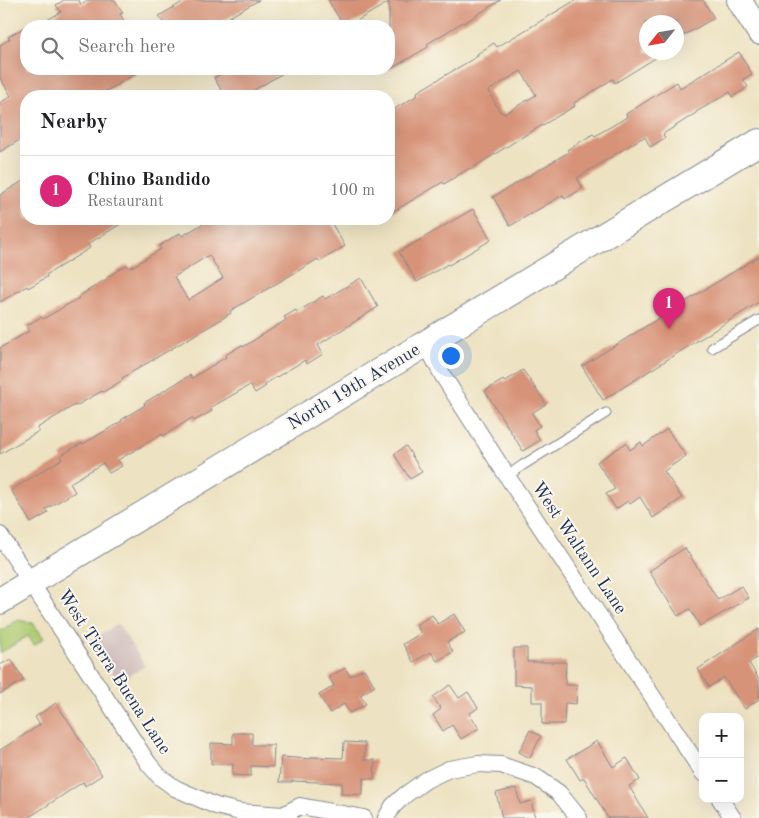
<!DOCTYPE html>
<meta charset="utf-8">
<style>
:root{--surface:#fff;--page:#f2f2f2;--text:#202124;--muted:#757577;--line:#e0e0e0;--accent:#db2777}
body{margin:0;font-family:"Old Standard TT",serif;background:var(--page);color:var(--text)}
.controls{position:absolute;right:15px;bottom:15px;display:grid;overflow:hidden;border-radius:10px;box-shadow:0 5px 20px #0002}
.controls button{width:45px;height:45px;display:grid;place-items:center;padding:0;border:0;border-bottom:1px solid var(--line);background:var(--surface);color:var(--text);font:25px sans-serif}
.compass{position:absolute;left:639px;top:15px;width:45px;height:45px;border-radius:50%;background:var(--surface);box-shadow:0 5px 20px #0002;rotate:239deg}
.you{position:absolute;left:450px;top:355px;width:18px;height:18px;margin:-12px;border:4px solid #fff;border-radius:50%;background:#1a73e8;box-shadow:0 0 0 8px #1a73e833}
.badge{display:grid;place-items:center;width:32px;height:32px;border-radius:50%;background:var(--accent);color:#fff;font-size:16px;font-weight:700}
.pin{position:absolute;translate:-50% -41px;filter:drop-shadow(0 1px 2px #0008)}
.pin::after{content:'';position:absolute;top:26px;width:18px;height:15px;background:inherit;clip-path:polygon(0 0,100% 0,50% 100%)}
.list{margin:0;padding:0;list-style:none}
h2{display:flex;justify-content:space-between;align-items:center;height:65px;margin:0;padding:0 20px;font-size:21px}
h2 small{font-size:16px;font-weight:400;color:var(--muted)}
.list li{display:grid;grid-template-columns:32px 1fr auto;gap:15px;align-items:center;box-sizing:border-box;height:70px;padding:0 20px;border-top:1px solid var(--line)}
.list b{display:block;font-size:19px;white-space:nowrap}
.list p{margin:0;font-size:16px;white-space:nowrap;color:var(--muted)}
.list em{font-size:16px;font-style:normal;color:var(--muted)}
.icon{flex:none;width:28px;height:28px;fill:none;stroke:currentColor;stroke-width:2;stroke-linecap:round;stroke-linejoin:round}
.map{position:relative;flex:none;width:759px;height:818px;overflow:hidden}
.search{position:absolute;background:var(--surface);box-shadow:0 5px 20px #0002;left:20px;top:20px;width:375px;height:55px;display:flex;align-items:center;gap:12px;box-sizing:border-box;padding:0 18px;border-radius:20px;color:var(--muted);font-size:19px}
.panel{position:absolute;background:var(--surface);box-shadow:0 5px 20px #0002;left:20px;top:90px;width:375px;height:135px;border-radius:20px}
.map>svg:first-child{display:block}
.industrial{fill:#d1bfbd}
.green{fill:#adcb72;stroke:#647d68}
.building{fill:#d79378;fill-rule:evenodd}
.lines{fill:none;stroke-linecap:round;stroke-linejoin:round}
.service-casing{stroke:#848890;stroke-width:11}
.minor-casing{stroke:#848890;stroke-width:18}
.secondary-casing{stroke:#848890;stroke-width:26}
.primary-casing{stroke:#848890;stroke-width:28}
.service{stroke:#fff;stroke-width:9}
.minor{stroke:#fff;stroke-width:16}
.secondary{stroke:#fff;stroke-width:24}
.primary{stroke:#fff;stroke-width:26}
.labels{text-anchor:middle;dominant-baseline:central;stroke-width:4;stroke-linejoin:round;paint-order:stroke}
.street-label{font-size:18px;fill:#1b2f5e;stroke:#fbf7ec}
</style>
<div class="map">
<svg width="759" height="818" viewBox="0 0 759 818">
<rect width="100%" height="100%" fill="#fbf7ec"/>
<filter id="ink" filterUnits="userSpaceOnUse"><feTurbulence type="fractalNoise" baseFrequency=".02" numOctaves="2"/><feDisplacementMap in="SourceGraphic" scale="10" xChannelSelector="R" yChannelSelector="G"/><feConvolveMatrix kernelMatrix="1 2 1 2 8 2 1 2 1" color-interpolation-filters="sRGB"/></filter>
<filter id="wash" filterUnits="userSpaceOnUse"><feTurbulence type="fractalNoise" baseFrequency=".0096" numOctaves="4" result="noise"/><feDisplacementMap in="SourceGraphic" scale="20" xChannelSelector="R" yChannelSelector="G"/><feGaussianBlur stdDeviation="1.12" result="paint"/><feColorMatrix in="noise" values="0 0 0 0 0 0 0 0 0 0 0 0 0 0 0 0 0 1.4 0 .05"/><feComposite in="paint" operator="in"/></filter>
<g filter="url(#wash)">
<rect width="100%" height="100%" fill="#ede2c1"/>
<path class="industrial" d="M 118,624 L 145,666 L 118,682 L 91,640 Z"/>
<path class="green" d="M 18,620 L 33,623 L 44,638 L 34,645 L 28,636 L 0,653 L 0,631 Z"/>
<g id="blocks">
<path class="building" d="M 64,0 L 79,0 L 81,5 L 89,0 L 115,0 L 123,13 L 120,14 L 127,26 L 37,26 L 61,12 L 56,5 Z
M 186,0 L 259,0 L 214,26 L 209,26 L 206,21 L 197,26 L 165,26 L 159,16 Z
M 328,0 L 501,0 L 464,23 L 463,22 L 427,44 L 428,47 L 389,70 L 389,2 L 348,26 L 344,26 Z
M 576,0 L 703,0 L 714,18 L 676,40 L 676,22 L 646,22 L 646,52 L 665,52 L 615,83 L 613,79 L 574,103 L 575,106 L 519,139 L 471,169 L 470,168 L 444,184 L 443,182 L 389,214 L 389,112 L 418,95 L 417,92 L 478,56 L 477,54 L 494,43 L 497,47 ZM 521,71 L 536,95 L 504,114 L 503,112 L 501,113 L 488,91 Z
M 26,26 L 26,69 L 144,69 L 98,96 L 26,96 L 26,136 L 0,152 L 0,103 L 11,96 L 0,78 L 0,45 L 10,39 L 8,37 Z
M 739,52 L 752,74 L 743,79 L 748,87 L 732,97 L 730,92 L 696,112 L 696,113 L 663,134 L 665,138 L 650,147 L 645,137 L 640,139 L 577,178 L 583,188 L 565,199 L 563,195 L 510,226 L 493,197 L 569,152 L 567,150 L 593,134 L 595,136 L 627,117 L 626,114 L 677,82 L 680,88 Z
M 229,69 L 290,69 L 244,96 L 225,96 L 214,78 Z
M 26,179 L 26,219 L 129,219 L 88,244 L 90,248 L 46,275 L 47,277 L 28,288 L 27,286 L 0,302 L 0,195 Z
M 473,209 L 491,240 L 449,265 L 448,264 L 417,282 L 399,252 Z
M 211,219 L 329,219 L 345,246 L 319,262 L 318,259 L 230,311 L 231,313 L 215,323 L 122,378 L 123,380 L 103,392 L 102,391 L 76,406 L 75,405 L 37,428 L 39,431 L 0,454 L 0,348 L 29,331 L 26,326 L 41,317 L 43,319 L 79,298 L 78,297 L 108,278 L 107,277 L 127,265 L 130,268 L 161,249 L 159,246 L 180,233 L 182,236 ZM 209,255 L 223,278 L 188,300 L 174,277 Z
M 759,256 L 759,302 L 603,400 L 582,366 Z
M 361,278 L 378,307 L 318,345 L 323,354 L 307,364 L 305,360 L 265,384 L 266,386 L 255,393 L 250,385 L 210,408 L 212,411 L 194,421 L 192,418 L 163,436 L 162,434 L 118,460 L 122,466 L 109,473 L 103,463 L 70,483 L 75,492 L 46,509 L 48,513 L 31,523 L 11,490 L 62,459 L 60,456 L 82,443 L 83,444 L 122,421 L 121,420 L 145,405 L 144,403 L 190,375 L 192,378 L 226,357 L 225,355 L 242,345 L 243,347 L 286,320 L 284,317 L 296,310 L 297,312 L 323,296 L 325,299 Z
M 523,370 L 546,404 L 532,413 L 540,426 L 534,430 L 540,440 L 523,451 L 485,391 L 503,380 L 504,382 Z
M 667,429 L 686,456 L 664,471 L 682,498 L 653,518 L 640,497 L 630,504 L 628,501 L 616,509 L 606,494 L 615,489 L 597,462 L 626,443 L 630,450 L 641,442 L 643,446 Z
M 406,446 L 422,472 L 410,479 L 394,454 Z
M 685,548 L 718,600 L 741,586 L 749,598 L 700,626 L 690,609 L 678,616 L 649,571 Z
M 454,614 L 465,632 L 447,642 L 453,652 L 437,661 L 431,652 L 413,662 L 403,644 L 421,633 L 416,625 L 432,615 L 438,624 Z
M 759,629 L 759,656 L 749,663 L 759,679 L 759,699 L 745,709 L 724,677 L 709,687 L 698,669 Z
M 514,648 L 527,648 L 527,662 L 566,662 L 565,685 L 577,685 L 576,704 L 565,703 L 564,724 L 542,724 L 542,702 L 532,702 L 532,686 L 514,685 Z
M 11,659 L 24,680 L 0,694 L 0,665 Z
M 345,668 L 350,676 L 364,669 L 375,686 L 360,695 L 366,704 L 350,713 L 344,704 L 330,713 L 319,695 L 334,686 L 329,677 Z
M 450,685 L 459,698 L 468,692 L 478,708 L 469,714 L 479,728 L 461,739 L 452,725 L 443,731 L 433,715 L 441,709 L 433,697 Z
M 56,703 L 65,717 L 66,717 L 102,775 L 85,786 L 83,782 L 28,818 L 0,818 L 0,750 L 40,725 L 35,717 Z
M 530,730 L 541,736 L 530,758 L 519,752 Z
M 233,733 L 252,733 L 252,745 L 274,745 L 273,767 L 251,766 L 251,776 L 232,775 L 233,764 L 211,764 L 211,743 L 233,744 Z
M 597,741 L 613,767 L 627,758 L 640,780 L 629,786 L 648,818 L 608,818 L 584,778 L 580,780 L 567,759 Z
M 344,742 L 365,743 L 364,760 L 375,760 L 374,779 L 363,778 L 363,795 L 341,794 L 342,783 L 292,781 L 292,782 L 279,782 L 281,757 L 311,759 L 311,757 L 343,758 Z
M 516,788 L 520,804 L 531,801 L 535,818 L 502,818 L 496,793 Z"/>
</g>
</g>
<g filter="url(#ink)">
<use href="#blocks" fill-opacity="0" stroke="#848890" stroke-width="1"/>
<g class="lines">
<defs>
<path id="service" d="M 712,348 L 759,320
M 507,476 L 523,465 L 606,413"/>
<path id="minor" d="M 426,344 L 443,376 L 507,476 L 703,773
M 0,535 L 148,763 L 160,777 L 175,788 L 216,806 L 240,812 L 283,815 L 289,818
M 720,799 L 733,818
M 283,815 L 300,806 L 364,818
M 386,818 L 393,806 L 405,795 L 426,780 L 449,769 L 478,764 L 501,765 L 536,777 L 559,793 L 579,818"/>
<path id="secondary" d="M 739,0 L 759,32"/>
<path id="primary" d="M 0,601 L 759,142"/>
</defs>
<use href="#service" class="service-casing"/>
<use href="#minor" class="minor-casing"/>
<use href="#secondary" class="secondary-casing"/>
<use href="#primary" class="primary-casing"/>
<use href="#service" class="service"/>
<use href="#minor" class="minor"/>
<use href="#secondary" class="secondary"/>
<use href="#primary" class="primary"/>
</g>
</g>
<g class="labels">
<g class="street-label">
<text transform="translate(354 387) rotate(-31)">North 19th Avenue</text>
<text transform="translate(579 548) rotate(56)">West Waltann Lane</text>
<text transform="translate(114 672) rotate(57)">West Tierra Buena Lane</text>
</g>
</g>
</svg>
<div class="controls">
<button>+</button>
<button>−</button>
</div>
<svg class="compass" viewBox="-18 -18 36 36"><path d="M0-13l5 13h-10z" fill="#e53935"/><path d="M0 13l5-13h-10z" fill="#757577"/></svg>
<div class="you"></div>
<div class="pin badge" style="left:669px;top:329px">1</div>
<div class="search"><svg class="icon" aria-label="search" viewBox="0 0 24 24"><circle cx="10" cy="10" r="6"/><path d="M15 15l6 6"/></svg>Search here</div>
<section class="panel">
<h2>Nearby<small></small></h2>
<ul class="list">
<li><span class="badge">1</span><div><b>Chino Bandido</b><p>Restaurant</p></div><em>100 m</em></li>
</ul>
</section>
</div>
